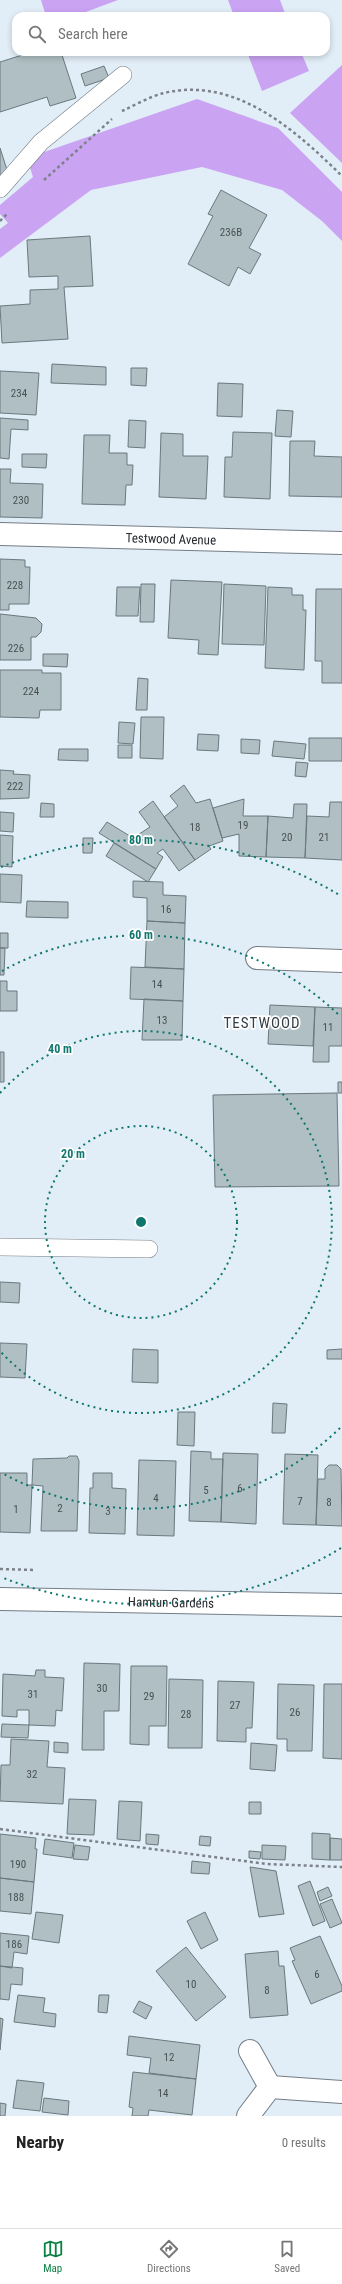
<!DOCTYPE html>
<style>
:root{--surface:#fff;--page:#f6f6f6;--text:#222;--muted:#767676;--line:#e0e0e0;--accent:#0b8043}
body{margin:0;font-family:"Roboto Condensed",sans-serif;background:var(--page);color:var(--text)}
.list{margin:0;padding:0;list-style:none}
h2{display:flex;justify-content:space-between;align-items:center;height:52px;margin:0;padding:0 16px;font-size:17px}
h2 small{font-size:13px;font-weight:400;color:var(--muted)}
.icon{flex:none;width:22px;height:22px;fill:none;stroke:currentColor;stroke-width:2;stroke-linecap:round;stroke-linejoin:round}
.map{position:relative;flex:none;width:342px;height:2116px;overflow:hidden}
.search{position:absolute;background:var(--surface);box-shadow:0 2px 6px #0003;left:12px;right:12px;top:12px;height:44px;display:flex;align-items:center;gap:10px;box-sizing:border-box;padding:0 14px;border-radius:12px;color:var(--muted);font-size:15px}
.sheet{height:112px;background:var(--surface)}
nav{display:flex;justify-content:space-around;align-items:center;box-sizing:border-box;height:56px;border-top:1px solid var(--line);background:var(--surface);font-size:11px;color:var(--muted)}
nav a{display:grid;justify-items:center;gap:2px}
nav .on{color:var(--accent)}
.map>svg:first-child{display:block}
.forest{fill:#caa4f3}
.building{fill:#afbfc3;stroke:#6a797d}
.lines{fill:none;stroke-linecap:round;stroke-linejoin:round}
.lane-casing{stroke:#737d86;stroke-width:18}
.street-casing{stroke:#737d86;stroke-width:24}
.path{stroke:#7b8289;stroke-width:2.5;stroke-dasharray:3 3;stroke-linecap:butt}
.lane{stroke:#fff;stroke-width:17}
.street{stroke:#fff;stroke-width:22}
.ring{fill:none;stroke:#0f766e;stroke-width:2;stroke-dasharray:2 4}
.labels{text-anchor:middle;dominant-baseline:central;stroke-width:3.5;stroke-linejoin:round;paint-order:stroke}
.number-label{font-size:11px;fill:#495054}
.street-label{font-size:13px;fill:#272b2f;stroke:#fff}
.quarter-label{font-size:15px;letter-spacing:1px;fill:#343d45;stroke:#fff}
.centre{fill:#0f766e;stroke:#fff;stroke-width:2}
.ring-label{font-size:12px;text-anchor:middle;font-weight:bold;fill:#0f766e;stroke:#fff;stroke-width:3.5;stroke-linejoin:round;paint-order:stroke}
</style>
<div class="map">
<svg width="342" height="2116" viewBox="0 0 342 2116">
<rect width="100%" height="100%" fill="#e1edf7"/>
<path class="forest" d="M 41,0 L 118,0 L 75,16 L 46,16 Z
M 228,0 L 280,0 L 286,16 L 234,16 Z
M 247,52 L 301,52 L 309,71 L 262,91 Z
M 342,65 L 342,163 L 290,113 Z
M 197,99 L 278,128 L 342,192 L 342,241 L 322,221 L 282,190 L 202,167 L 91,190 L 0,258 L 0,229 L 8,223 L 0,214 L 0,205 L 33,177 L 27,158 Z"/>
<path class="building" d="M 32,52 L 61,52 L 76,98 L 50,106 L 47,97 L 0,112 L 0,62 Z
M 104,66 L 109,78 L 85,86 L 81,74 Z
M 0,148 L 8,173 L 0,176 Z
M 221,190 L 267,215 L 249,248 L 261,254 L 250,274 L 238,267 L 229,286 L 188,264 L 213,216 L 208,214 Z
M 90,236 L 93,286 L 64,287 L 68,339 L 2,343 L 0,306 L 30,304 L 30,290 L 58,289 L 58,276 L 29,277 L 27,240 Z
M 52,364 L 106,367 L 106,385 L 51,383 Z
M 131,368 L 147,368 L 146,386 L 131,385 Z
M 0,371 L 39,373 L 36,415 L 0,413 Z
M 218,383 L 243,384 L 242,417 L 217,416 Z
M 277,410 L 293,411 L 291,437 L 275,436 Z
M 0,418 L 28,420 L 28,430 L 11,429 L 9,459 L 0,458 Z
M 129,420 L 146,421 L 145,448 L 128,447 Z
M 233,432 L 272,433 L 270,499 L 224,497 L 225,457 L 232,457 Z
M 161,433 L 183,434 L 183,456 L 208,456 L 206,499 L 159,497 Z
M 84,435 L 110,435 L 109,453 L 127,453 L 127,465 L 133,465 L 132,485 L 126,485 L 125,505 L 82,504 Z
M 290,441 L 315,441 L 314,456 L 342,457 L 342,497 L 289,496 Z
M 22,454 L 47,454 L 46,468 L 22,467 Z
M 0,469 L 11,469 L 10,483 L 43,484 L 42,518 L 0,517 Z
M 0,559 L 25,560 L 25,567 L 30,567 L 29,604 L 9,604 L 9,610 L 0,610 Z
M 171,580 L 222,582 L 218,655 L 198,654 L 199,640 L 168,638 Z
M 141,584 L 155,584 L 154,622 L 140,622 Z
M 224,584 L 266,586 L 264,645 L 222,644 Z
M 117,587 L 140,587 L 138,616 L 116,616 Z
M 268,587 L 292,588 L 292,595 L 303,595 L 303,610 L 306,610 L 304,670 L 265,668 Z
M 316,589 L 342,589 L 342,683 L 322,683 L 322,661 L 315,661 Z
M 0,614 L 36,618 L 42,624 L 41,632 L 36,637 L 31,637 L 31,660 L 0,660 Z
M 43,654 L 68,654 L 67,667 L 43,666 Z
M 0,670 L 42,670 L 42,673 L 61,673 L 61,710 L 40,710 L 39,718 L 0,717 Z
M 138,678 L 148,679 L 147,710 L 136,710 Z
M 141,717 L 164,717 L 163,759 L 140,758 Z
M 119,722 L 135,723 L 133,744 L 118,743 Z
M 198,734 L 219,735 L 218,751 L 197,750 Z
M 309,738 L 342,738 L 342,761 L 309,761 Z
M 241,739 L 260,740 L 259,754 L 241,753 Z
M 274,741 L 306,744 L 304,759 L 272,756 Z
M 118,745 L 132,745 L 132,758 L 118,758 Z
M 59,749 L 88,749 L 88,761 L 58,760 Z
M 296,762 L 308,763 L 306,777 L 295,776 Z
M 0,770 L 14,771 L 13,774 L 30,775 L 29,798 L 0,799 Z
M 184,785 L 196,803 L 210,799 L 223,841 L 209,846 L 211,849 L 195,860 L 164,817 L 178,806 L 170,796 Z
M 244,799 L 243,816 L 268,816 L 266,857 L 239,856 L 239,834 L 222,838 L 213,808 Z
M 153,801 L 195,860 L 179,871 L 163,849 L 157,853 L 163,857 L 156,869 L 99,833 L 107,822 L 133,838 L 150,827 L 139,812 Z
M 330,802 L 342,802 L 342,860 L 305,858 L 307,816 L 329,817 Z
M 41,803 L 54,804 L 54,817 L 40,817 Z
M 294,804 L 307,804 L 305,858 L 266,857 L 268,816 L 293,818 Z
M 0,812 L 14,813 L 13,832 L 0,831 Z
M 0,835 L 13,836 L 12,867 L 0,866 Z
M 83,838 L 93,838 L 92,853 L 83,853 Z
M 114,843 L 156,869 L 148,882 L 106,856 Z
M 0,874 L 22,875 L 21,903 L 0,902 Z
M 133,881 L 163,882 L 163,895 L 186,896 L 185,923 L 147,921 L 147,898 L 133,897 Z
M 27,901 L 68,902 L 68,918 L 26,917 Z
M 147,921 L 185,923 L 184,969 L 145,967 Z
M 0,933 L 8,933 L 8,948 L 0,948 Z
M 0,948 L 5,948 L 4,975 L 0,975 Z
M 131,967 L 184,969 L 183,1001 L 130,999 Z
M 0,981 L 7,981 L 7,991 L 17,991 L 17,1011 L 0,1011 Z
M 144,999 L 183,1001 L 182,1040 L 142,1040 Z
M 270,1005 L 315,1007 L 313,1046 L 268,1044 Z
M 315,1007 L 342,1008 L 342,1046 L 329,1046 L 329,1062 L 313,1062 Z
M 0,1052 L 4,1052 L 4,1082 L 0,1082 Z
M 338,1082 L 342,1082 L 342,1093 L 338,1093 Z
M 337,1093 L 339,1186 L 215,1187 L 213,1095 Z
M 0,1282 L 20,1283 L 19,1303 L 0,1302 Z
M 0,1343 L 27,1344 L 25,1378 L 0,1377 Z
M 133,1349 L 158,1350 L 158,1383 L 132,1382 Z
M 342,1349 L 342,1359 L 327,1359 L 327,1350 Z
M 273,1403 L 287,1404 L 285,1433 L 272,1433 Z
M 178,1412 L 195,1412 L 194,1446 L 177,1445 Z
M 191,1451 L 211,1452 L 211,1459 L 223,1459 L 221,1522 L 189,1521 Z
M 223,1453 L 258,1454 L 256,1524 L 221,1522 Z
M 285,1454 L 318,1455 L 316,1525 L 283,1524 Z
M 69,1456 L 77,1456 L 79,1461 L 77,1531 L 41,1531 L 43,1486 L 32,1485 L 33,1459 L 67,1458 Z
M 139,1460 L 176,1461 L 174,1536 L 137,1535 Z
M 329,1465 L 337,1465 L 341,1469 L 342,1526 L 316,1525 L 318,1479 L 325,1479 L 325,1469 Z
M 0,1473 L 27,1473 L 27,1485 L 32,1485 L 30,1533 L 0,1532 Z
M 93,1473 L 112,1473 L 112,1488 L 126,1489 L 125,1534 L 89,1533 L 90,1488 L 93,1488 Z
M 84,1663 L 120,1664 L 119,1711 L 104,1711 L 104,1750 L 82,1750 Z
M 131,1666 L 167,1666 L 166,1726 L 149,1726 L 149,1745 L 130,1744 Z
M 36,1670 L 45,1670 L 45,1677 L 64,1678 L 62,1711 L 56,1710 L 55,1726 L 29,1725 L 29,1710 L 17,1710 L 17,1717 L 2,1716 L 3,1674 L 35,1676 Z
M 169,1679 L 203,1680 L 202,1748 L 168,1748 Z
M 218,1681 L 254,1682 L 252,1728 L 246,1728 L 246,1742 L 217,1741 Z
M 278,1684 L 314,1685 L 312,1751 L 287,1751 L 287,1739 L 277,1739 Z
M 324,1684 L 342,1684 L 342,1759 L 323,1758 Z
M 2,1724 L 29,1725 L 28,1738 L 1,1737 Z
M 11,1739 L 49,1741 L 47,1767 L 65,1768 L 63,1804 L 0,1801 L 1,1765 L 10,1765 Z
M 54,1742 L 68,1743 L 68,1753 L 54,1752 Z
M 251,1743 L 277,1745 L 275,1771 L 250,1769 Z
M 69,1799 L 96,1800 L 94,1835 L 67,1834 Z
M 119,1801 L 142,1802 L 140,1841 L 117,1839 Z
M 249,1802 L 261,1802 L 261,1814 L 249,1814 Z
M 312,1833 L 330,1834 L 330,1860 L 312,1859 Z
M 0,1834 L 36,1838 L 35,1849 L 37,1849 L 34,1882 L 0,1878 Z
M 146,1834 L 159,1835 L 158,1845 L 146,1844 Z
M 200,1836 L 211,1837 L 210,1846 L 199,1845 Z
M 330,1838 L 342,1839 L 342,1860 L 330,1860 Z
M 45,1839 L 74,1843 L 72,1858 L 43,1854 Z
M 75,1845 L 90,1847 L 88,1860 L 73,1859 Z
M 262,1845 L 286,1846 L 285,1860 L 262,1859 Z
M 249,1851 L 261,1852 L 260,1859 L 249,1858 Z
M 192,1861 L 210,1863 L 209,1874 L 191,1873 Z
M 250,1867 L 276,1871 L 284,1914 L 259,1917 Z
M 0,1878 L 34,1882 L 31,1914 L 0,1911 Z
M 310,1881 L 325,1921 L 313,1926 L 298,1886 Z
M 328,1887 L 332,1896 L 320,1901 L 317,1892 Z
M 332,1899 L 342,1923 L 330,1928 L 320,1904 Z
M 36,1912 L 63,1915 L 59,1943 L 32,1939 Z
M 205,1912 L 218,1940 L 201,1949 L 187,1921 Z
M 0,1933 L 29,1936 L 27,1954 L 14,1952 L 12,1968 L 0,1966 Z
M 320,1936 L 342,1986 L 342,1991 L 311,2004 L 292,1961 L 295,1960 L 290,1948 Z
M 186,1947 L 226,1997 L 196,2021 L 156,1971 Z
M 278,1951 L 279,1966 L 284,1966 L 288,2015 L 250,2018 L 245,1954 Z
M 0,1966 L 23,1968 L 22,1985 L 11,1984 L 9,2000 L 0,1999 Z
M 18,1995 L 45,1998 L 43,2012 L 56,2014 L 55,2027 L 14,2022 Z
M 99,1995 L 109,1995 L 107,2013 L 98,2012 Z
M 139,2001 L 152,2007 L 146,2019 L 133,2012 Z
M 0,2018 L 3,2019 L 0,2050 Z
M 129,2036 L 200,2045 L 196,2079 L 149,2073 L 151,2058 L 127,2055 Z
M 133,2072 L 196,2079 L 192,2115 L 149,2110 L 148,2116 L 132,2116 L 133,2108 L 129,2107 Z
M 17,2080 L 44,2083 L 40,2111 L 13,2108 Z
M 44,2098 L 69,2101 L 68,2115 L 42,2112 Z
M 0,2103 L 6,2104 L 5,2116 L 0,2116 Z"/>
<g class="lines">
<defs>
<path id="lane" d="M 0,189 L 41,142 L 123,75
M 0,1247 L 149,1249"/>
<g id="street">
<path id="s1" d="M 0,534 L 342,543"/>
<path d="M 257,958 L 342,961"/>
<path id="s2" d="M 0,1599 L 342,1605"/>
<path d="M 250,2051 L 270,2087"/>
<path d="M 248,2116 L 270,2087 L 342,2092"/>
</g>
</defs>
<use href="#lane" class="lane-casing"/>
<use href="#street" class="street-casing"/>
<path class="path" d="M 122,111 C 135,105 151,96 164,93 C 236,76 295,130 342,176
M 44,180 L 112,119
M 0,221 L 8,213
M 0,1569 L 35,1570
M 0,1829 L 267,1864 L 342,1867"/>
<use href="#lane" class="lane"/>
<use href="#street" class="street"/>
</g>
<g class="ring">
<circle cx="141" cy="1222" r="96"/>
<path d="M0 1093A191 191 0 1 1 0 1351"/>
<path d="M340 1428A287 287 0 0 1 2 1473M2 971A287 287 0 0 1 340 1016"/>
<path d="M341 1548A382 382 0 0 1 1 1577M1 867A382 382 0 0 1 341 896"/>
</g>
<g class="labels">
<g class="number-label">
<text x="231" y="232">236B</text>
<text x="19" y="393">234</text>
<text x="21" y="500">230</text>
<text x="15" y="585">228</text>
<text x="16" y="648">226</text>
<text x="31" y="691">224</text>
<text x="15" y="786">222</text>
<text x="243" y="825">19</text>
<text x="195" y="827">18</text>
<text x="287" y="837">20</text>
<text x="324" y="837">21</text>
<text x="166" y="909">16</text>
<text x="157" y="984">14</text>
<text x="162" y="1020">13</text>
<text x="328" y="1027">11</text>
<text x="240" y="1488">6</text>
<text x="206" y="1490">5</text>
<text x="156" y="1498">4</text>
<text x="300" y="1501">7</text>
<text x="329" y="1502">8</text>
<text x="60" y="1508">2</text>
<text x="16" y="1509">1</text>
<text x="108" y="1511">3</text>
<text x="102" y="1688">30</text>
<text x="33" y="1694">31</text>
<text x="149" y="1696">29</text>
<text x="235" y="1705">27</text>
<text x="295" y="1712">26</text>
<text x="186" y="1714">28</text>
<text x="32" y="1774">32</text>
<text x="18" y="1864">190</text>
<text x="16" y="1897">188</text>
<text x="14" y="1944">186</text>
<text x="317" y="1974">6</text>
<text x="191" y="1984">10</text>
<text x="267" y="1990">8</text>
<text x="169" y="2057">12</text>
<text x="163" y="2093">14</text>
</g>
<g class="street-label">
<text stroke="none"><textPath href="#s1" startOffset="171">Testwood Avenue</textPath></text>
<text stroke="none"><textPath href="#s2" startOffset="171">Hamtun Gardens</textPath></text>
</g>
<g class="quarter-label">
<text x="262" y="1023">TESTWOOD</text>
</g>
</g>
<circle cx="141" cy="1222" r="6" class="centre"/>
<g class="ring-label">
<text x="141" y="844">80 m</text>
<text x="141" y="939">60 m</text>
<text x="60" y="1053">40 m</text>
<text x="73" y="1158">20 m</text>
</g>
</svg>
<div class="search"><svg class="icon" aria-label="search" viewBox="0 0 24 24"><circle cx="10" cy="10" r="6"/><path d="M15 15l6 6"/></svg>Search here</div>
</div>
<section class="sheet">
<h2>Nearby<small>0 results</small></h2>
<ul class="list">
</ul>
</section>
<nav>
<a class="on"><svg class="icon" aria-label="map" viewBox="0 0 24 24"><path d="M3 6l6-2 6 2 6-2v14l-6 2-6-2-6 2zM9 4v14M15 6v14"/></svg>Map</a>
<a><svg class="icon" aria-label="directions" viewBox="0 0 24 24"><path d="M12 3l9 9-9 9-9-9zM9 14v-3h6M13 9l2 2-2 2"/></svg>Directions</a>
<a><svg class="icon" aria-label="saved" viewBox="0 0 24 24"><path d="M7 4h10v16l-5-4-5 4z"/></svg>Saved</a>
</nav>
